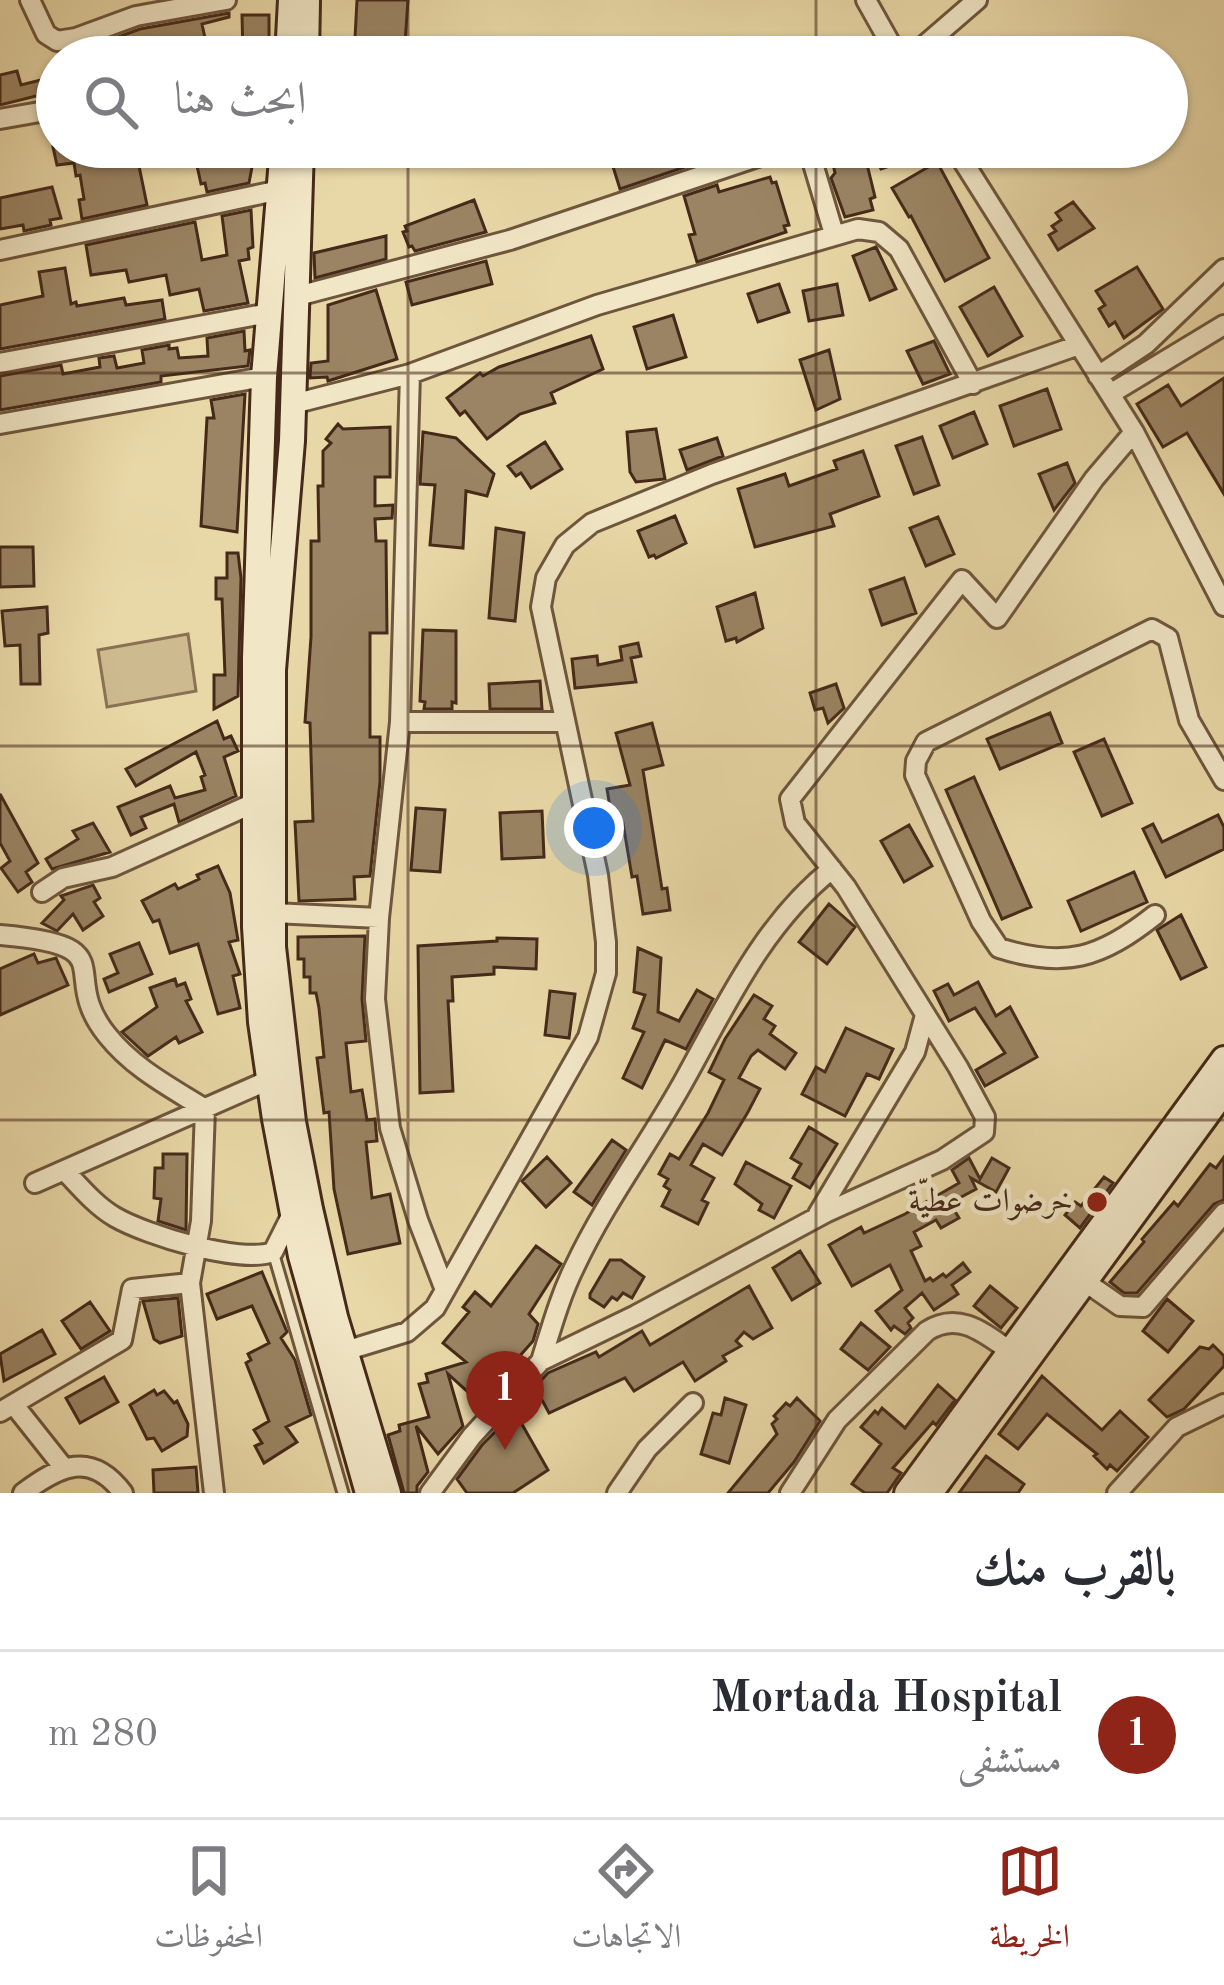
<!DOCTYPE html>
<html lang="ar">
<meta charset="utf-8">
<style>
:root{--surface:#fff;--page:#f7f7f7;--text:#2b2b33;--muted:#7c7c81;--line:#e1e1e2;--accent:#8f2418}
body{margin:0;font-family:"Old Standard TT",Amiri,serif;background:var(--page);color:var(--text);direction:rtl}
.you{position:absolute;left:594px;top:828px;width:42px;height:42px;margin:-30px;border:9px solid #fff;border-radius:50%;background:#1a73e8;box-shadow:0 0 0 18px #1a73e833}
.badge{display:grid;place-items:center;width:78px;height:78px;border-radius:50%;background:var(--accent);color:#fff;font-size:39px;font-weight:700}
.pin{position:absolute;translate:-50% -99px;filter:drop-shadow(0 3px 6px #0008)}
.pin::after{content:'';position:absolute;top:63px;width:42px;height:36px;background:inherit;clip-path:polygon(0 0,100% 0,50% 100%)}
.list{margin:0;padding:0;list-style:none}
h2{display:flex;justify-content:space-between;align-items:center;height:156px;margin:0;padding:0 48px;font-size:51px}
h2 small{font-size:39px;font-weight:400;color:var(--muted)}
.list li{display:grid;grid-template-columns:78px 1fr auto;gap:36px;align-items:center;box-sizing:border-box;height:168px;padding:0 48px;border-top:3px solid var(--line)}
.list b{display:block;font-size:45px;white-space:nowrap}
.list p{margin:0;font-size:39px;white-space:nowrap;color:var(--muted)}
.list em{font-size:39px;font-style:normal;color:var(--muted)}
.icon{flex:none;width:66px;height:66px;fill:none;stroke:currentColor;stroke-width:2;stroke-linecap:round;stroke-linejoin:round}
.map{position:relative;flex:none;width:1224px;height:1493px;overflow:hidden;direction:ltr}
.search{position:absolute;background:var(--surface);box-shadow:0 3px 9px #0004;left:36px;right:36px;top:36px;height:132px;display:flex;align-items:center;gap:30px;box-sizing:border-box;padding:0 42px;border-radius:66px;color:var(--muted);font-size:45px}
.sheet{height:324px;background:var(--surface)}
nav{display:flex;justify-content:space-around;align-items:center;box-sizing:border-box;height:168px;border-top:3px solid var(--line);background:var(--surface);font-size:33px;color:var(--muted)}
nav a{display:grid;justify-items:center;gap:6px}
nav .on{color:var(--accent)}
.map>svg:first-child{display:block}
.pitch{fill:#cdba8f;stroke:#897254;stroke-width:3}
.building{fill:#9a8463;stroke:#452a1a;stroke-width:3}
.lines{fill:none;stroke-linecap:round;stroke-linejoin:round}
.lane-casing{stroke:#6e563d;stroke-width:15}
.street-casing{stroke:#6e563d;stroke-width:24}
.secondary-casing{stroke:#452a1a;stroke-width:30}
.lane{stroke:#f1e6c6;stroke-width:9}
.street{stroke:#f1e6c6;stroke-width:18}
.secondary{stroke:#f1e6c6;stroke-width:24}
.grid{fill:none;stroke:#452a1a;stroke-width:3;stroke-opacity:0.55}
.poi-dot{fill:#8f2418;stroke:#f1e6c6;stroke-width:4.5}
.labels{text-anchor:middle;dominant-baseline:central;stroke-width:9;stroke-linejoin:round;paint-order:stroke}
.poi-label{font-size:33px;fill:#452a1a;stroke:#f1e6c6;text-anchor:end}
</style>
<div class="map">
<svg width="1224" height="1493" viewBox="0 0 1224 1493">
<rect width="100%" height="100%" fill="#e9d8a7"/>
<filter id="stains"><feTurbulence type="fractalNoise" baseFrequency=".00167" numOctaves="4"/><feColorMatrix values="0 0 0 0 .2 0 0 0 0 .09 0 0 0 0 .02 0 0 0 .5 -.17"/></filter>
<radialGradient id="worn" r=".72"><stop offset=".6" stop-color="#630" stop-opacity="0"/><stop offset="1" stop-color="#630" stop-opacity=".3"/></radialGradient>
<path class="pitch" d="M 188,634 L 196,691 L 107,707 L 98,650 Z"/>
<path class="building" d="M 357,0 L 408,0 L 404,57 L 354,57 Z
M 229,13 L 229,17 L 202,24 L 209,57 L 111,57 L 107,41 L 140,29 Z
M 242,15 L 269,15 L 269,54 L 243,55 Z
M 17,71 L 21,85 L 57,76 L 57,96 L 41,98 L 40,95 L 0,105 L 0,75 Z
M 53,147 L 251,147 L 252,167 L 249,183 L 207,192 L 205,183 L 201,184 L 194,152 L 139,166 L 147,205 L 82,219 L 79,200 L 84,199 L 80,175 L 76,176 L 74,163 L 57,165 Z
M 640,147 L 741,147 L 741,148 L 620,189 L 610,157 Z
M 875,147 L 940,147 L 940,149 L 881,169 L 871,151 Z
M 864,152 L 875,197 L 870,199 L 873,210 L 845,217 L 831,178 L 835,173 L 832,160 Z
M 937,162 L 989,258 L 945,281 L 911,216 L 909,217 L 892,188 Z
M 770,177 L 772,183 L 776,182 L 789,225 L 784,226 L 786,232 L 697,262 L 689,235 L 695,234 L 684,196 L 717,185 L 719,192 Z
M 52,187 L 61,218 L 50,220 L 51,225 L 24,231 L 23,225 L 0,229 L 0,198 Z
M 474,200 L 486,232 L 415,251 L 412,246 L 409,247 L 403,232 L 407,231 L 405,226 Z
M 1073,202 L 1094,228 L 1058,250 L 1049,235 L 1056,231 L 1052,226 L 1061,220 L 1056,213 Z
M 251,210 L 253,247 L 248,249 L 249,259 L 239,261 L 248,303 L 204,311 L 199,289 L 170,295 L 166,275 L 129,282 L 126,270 L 91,275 L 86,245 L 195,222 L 202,260 L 227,255 L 222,216 Z
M 386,236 L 386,259 L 315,278 L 314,253 Z
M 876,247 L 896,289 L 870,300 L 853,256 Z
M 486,261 L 492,284 L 412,305 L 406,282 Z
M 1137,267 L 1163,309 L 1124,338 L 1115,322 L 1109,326 L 1099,309 L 1105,305 L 1096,291 Z
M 65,268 L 71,304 L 76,302 L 77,306 L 124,298 L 126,305 L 162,300 L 165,319 L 0,349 L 0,305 L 43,296 L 39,272 Z
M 779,284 L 789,312 L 758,322 L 748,294 Z
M 837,284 L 843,315 L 809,321 L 803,291 Z
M 994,287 L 1022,336 L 988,356 L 960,307 Z
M 376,290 L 397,359 L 328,381 L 327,377 L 310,378 L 311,363 L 328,361 L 328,305 Z
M 673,315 L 686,357 L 647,369 L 634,327 Z
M 244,331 L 245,351 L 250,350 L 248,366 L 161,376 L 161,382 L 0,410 L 0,376 L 61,365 L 63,374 L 100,367 L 99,358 L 114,356 L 117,368 L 144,363 L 142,350 L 169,345 L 169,349 L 177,348 L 179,358 L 208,356 L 207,338 Z
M 591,336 L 603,369 L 551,393 L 555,403 L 520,414 L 487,439 L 465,411 L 460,415 L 447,398 L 480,373 L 483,376 L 499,367 Z
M 934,341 L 950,374 L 923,384 L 907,351 Z
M 829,350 L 840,399 L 816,410 L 800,360 Z
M 1224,378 L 1224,494 L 1187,433 L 1163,447 L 1137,404 L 1168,385 L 1181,406 Z
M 1047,389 L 1061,429 L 1014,446 L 1000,406 Z
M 245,394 L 237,532 L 201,526 L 207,418 L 214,418 L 211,400 Z
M 974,412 L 987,444 L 953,458 L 940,426 Z
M 338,424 L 343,429 L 390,427 L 390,477 L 375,477 L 375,506 L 393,505 L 392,518 L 375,519 L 376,541 L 386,541 L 387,633 L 370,633 L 370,737 L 380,737 L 380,782 L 370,876 L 354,877 L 355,899 L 299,901 L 295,822 L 313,821 L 310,723 L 305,722 L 311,637 L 311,541 L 319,541 L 318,486 L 323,486 L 323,451 L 331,443 L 326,439 Z
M 656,429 L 665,479 L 636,482 L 630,472 L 627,432 Z
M 423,432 L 456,438 L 494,474 L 487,496 L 466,491 L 463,548 L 430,545 L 435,485 L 420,484 Z
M 922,437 L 939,485 L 914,494 L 896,446 Z
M 717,438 L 723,456 L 687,470 L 680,450 Z
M 545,442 L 562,469 L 531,488 L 521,473 L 516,476 L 508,466 Z
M 863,451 L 879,496 L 830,514 L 834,526 L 755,547 L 738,489 L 785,474 L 789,486 L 837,469 L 834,461 Z
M 1067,463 L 1075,483 L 1054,510 L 1039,474 Z
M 675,516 L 686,543 L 656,558 L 654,555 L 649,557 L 638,531 Z
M 938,517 L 954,554 L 926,566 L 910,528 Z
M 496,528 L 524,533 L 515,621 L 489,618 Z
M 0,547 L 33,547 L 34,586 L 0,587 Z
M 227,553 L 238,553 L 241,578 L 238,696 L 214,709 L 214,675 L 225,675 L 222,599 L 216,599 L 216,578 L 227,578 Z
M 904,578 L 916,613 L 882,625 L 870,590 Z
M 755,593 L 763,628 L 737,642 L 736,638 L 726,641 L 717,607 Z
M 47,607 L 48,633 L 39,635 L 40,684 L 21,684 L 20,645 L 5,646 L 2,611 Z
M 423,630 L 456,631 L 456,703 L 452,702 L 452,709 L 424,709 L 425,702 L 420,701 Z
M 638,643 L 641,656 L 631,658 L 636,682 L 575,688 L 572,659 L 597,656 L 598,665 L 622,660 L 620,647 Z
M 540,681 L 542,709 L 490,709 L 489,684 Z
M 836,684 L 844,708 L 828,723 L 823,708 L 815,710 L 810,693 Z
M 1050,713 L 1062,743 L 1000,769 L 987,739 Z
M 217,721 L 224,739 L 231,736 L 238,751 L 224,757 L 236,796 L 179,822 L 174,804 L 141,817 L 146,828 L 131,835 L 118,807 L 170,786 L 175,798 L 205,790 L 201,777 L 205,775 L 196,752 L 136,786 L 126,769 Z
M 652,723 L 663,765 L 643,770 L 662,889 L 667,888 L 670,910 L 643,914 L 637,876 L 632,877 L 623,823 L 613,825 L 607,789 L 630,785 L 616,733 Z
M 1104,739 L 1132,803 L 1102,816 L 1074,752 Z
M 974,777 L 1031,907 L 1002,919 L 946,790 Z
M 0,794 L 38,863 L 26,872 L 32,882 L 18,892 L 1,868 L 10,861 L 0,843 Z
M 416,808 L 445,810 L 440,872 L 411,870 Z
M 542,811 L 544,857 L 502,859 L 500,813 Z
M 1218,815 L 1224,827 L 1224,849 L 1166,877 L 1143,829 L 1153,824 L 1162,842 Z
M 93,823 L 110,852 L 52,869 L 46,859 L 78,839 L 73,831 Z
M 909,825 L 932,866 L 904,882 L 881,841 Z
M 218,866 L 230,893 L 238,940 L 229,942 L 240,974 L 233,976 L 240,1008 L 218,1014 L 198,944 L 170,953 L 159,920 L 153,922 L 142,901 L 175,884 L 178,889 L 199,879 L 197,875 Z
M 1134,872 L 1147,902 L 1081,931 L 1068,901 Z
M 93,885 L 100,898 L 94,902 L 103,916 L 83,930 L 73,914 L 57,931 L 42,923 L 64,900 L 61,896 Z
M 829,904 L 855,927 L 827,964 L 799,942 Z
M 1181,915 L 1206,967 L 1181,979 L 1157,930 Z
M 365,936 L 362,999 L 366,1041 L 346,1043 L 351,1092 L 362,1090 L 367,1120 L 375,1119 L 377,1141 L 366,1142 L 372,1198 L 390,1194 L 400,1243 L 348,1254 L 334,1189 L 329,1112 L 324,1113 L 317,1058 L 324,1057 L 319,1008 L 316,993 L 310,993 L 310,977 L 304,977 L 304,959 L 298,959 L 298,937 Z
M 497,938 L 537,939 L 536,969 L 494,967 L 494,974 L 452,977 L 453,1001 L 448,1001 L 453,1091 L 420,1093 L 418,946 L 497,941 Z
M 139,943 L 152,974 L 109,992 L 104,979 L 118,973 L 110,954 Z
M 638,948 L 661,958 L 658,1012 L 679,1021 L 697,990 L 713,999 L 686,1049 L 665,1040 L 642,1088 L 623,1078 L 644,1032 L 633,1028 L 645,995 L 634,992 Z
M 34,954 L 38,963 L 56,958 L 68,985 L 0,1015 L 0,969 Z
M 175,979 L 177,986 L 185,983 L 191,999 L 186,1001 L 202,1032 L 179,1043 L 176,1037 L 148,1056 L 122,1032 L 157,1007 L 150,988 Z
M 978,982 L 996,1016 L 1010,1007 L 1037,1057 L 985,1086 L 976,1070 L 1005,1053 L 975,1008 L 949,1021 L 934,991 L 948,984 L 954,995 Z
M 550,991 L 575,994 L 569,1038 L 545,1035 Z
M 754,995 L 772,1006 L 764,1019 L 775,1026 L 770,1034 L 796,1053 L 785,1069 L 758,1050 L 751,1056 L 739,1078 L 760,1089 L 748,1112 L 722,1155 L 703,1144 L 691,1165 L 714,1178 L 702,1200 L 708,1203 L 698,1224 L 662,1206 L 670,1190 L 664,1186 L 668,1179 L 659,1174 L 670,1154 L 679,1159 L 708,1113 L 724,1080 L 709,1072 L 725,1039 Z
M 846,1028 L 893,1049 L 879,1079 L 867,1074 L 845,1116 L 802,1094 L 816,1067 L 825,1072 Z
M 809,1127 L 837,1144 L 810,1188 L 793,1178 L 801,1164 L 791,1158 Z
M 612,1140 L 626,1150 L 592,1205 L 574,1192 Z
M 163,1154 L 187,1154 L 186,1230 L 158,1221 L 161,1199 L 154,1198 L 155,1168 L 163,1168 Z
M 547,1157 L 571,1183 L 546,1207 L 522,1181 Z
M 1224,1157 L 1224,1200 L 1214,1204 L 1137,1293 L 1124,1293 L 1110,1282 L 1144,1242 L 1142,1239 L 1174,1202 L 1178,1206 L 1210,1164 L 1216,1168 Z
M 969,1158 L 980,1179 L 992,1158 L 1009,1168 L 996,1192 L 971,1178 L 976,1189 L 950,1203 L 959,1218 L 941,1228 L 936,1220 L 914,1232 L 921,1246 L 911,1251 L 925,1281 L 930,1278 L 933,1281 L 943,1274 L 946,1277 L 963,1263 L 970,1272 L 952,1285 L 958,1294 L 934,1310 L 922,1293 L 905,1308 L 913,1318 L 908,1323 L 911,1328 L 905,1334 L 894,1326 L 891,1330 L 876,1311 L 902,1290 L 890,1265 L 852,1286 L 829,1245 L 861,1227 L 864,1233 L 905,1214 L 959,1183 L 952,1170 Z
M 746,1162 L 791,1186 L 774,1218 L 759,1210 L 762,1204 L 735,1184 Z
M 1104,1177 L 1113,1183 L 1080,1228 L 1065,1215 L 1075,1202 L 1081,1206 Z
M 536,1246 L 561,1264 L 529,1314 L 538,1324 L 533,1341 L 479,1402 L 448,1374 L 463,1426 L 438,1454 L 416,1426 L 428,1472 L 417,1486 L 417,1493 L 404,1493 L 388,1435 L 400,1431 L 399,1425 L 429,1417 L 419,1384 L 428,1382 L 426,1374 L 466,1362 L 443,1343 L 469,1312 L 463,1307 L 475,1292 L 491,1306 Z
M 800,1251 L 820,1283 L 792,1300 L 773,1268 Z
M 610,1260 L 621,1260 L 644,1277 L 632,1298 L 623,1293 L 617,1300 L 612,1297 L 604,1307 L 590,1298 L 590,1294 Z
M 262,1272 L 287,1332 L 281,1338 L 295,1360 L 311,1415 L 286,1427 L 297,1442 L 264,1463 L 255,1446 L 262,1443 L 254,1430 L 269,1421 L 246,1363 L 251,1360 L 248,1354 L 269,1343 L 252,1306 L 217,1319 L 207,1294 Z
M 749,1286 L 772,1328 L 753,1339 L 744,1332 L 736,1341 L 741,1346 L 723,1356 L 726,1361 L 695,1381 L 683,1362 L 634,1391 L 625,1378 L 549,1413 L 535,1387 L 548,1373 L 596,1352 L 599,1357 L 642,1331 L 650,1345 Z
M 990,1286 L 1017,1308 L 1001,1328 L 974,1306 Z
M 178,1298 L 182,1336 L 160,1343 L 154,1339 L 143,1301 Z
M 1167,1299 L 1193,1321 L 1168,1352 L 1143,1331 Z
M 90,1302 L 110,1331 L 81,1349 L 62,1321 Z
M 861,1323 L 890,1347 L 868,1370 L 841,1349 Z
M 42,1330 L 55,1354 L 4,1381 L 0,1354 Z
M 1213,1345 L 1224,1356 L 1224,1366 L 1184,1409 L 1167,1417 L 1149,1400 L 1200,1347 L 1209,1349 Z
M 1042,1376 L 1102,1430 L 1120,1411 L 1148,1437 L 1117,1471 L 1110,1465 L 1107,1469 L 1094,1456 L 1097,1454 L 1047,1414 L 1018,1449 L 999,1434 Z
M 104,1377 L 118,1402 L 80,1423 L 66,1398 Z
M 938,1385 L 955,1400 L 936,1425 L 933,1422 L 893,1468 L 901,1473 L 887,1493 L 865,1493 L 852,1484 L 881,1444 L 861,1427 L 875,1411 L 878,1414 L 882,1408 L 905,1428 Z
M 154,1390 L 157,1395 L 164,1391 L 174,1403 L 177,1401 L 188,1424 L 187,1436 L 162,1451 L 154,1438 L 147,1439 L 130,1405 Z
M 725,1398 L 746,1405 L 729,1463 L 701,1454 L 713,1413 L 721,1415 Z
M 797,1398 L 820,1421 L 794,1462 L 768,1493 L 728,1493 L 777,1434 L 772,1424 L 777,1419 L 774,1416 L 786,1403 L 790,1406 Z
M 515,1412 L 548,1470 L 513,1493 L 467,1493 L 457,1479 L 482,1445 Z
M 986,1456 L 1024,1484 L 1018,1493 L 959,1493 Z
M 196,1467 L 198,1493 L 154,1493 L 153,1470 Z"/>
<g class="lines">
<defs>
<path id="lane" d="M 273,1252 L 343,1493"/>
<path id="street" d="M 30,0 L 46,34 L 57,41 L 76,38 L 136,16 L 226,0
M 866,0 L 898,57
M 911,57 L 977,0
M 0,119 L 57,109
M 808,147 L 834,234
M 954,147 L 1134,432 L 1224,606
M 0,250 L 280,190
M 294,297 L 510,240 L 787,147
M 0,363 L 269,313
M 410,374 L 400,722 L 379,918 L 375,999 L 390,1128 L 418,1220 L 445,1290
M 1098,376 L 1146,344 L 1224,269
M 1110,394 L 1224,325
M 293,404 L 410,374 L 597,305 L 858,229 L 879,232 L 899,249 L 973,384
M 0,424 L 264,377
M 400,722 L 565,722
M 42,892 L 63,878 L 112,867 L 254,803
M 273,913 L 379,918
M 1155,915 C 1101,958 1065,969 999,948 L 981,921 L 915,775 L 916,761 L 926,742 L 1152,629 L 1168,638 L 1189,720 L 1224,780
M 0,935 C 129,946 56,972 107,1035 C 133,1068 170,1087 205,1109
M 205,1109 L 201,1221 L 190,1283 L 214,1493
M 65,1171 C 80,1187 96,1206 115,1217 C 146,1235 240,1264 273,1252 L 293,1212
M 35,1183 L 269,1080
M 818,1214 L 915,1052 L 925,1015
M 1084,1281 L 1120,1306 L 1143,1307 L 1224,1213
M 345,1351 L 407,1332 L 435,1308 L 588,1037 L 606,973 L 606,942 L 598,875 L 541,607 L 546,578 L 565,545 L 592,523 L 712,474 L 1079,345
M 541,1361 C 551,1329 560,1296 575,1266 C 606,1200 651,1141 686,1077 C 727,1003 764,923 832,869
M 14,1405 L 64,1468
M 0,1412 L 122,1340 L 132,1289 L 190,1283
M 23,1493 C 59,1466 91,1450 123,1493
M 430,1493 L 472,1436 L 541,1361 L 636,1315 L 827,1212 L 942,1160 L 984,1132 L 985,1117 L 958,1067 L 846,887 L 795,823 L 790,799 L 962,580 L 997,618 L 1094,479 L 1134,432
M 617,1493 L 647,1449 L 693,1403
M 790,1493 L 837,1420 L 927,1331 C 958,1311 983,1332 1010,1351
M 1117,1493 L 1177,1427 L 1224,1404"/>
<path id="secondary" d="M 288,57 L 291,0
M 306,57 L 307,0
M 283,147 L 264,377 L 255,658 L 255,927 L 261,1022 L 275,1119 L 301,1256 L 368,1493
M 301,147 L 292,441 L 273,670 L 273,947 L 293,1122 L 310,1209 L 335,1317 L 388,1493
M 907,1493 L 1224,1059
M 930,1493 L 1224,1091"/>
</defs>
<use href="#lane" class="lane-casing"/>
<use href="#street" class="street-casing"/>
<use href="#secondary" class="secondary-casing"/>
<use href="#lane" class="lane"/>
<use href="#street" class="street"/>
<use href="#secondary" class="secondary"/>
</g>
<path class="grid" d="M 408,0 L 408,57M 816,0 L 816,57M 408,147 L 408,1493M 816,147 L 816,1493M 0,373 L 1224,373M 0,746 L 1224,746M 0,1120 L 1224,1120"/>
<circle class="poi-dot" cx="1097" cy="1202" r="12"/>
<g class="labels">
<g class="poi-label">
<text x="1073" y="1202">خرضوات عطيّة</text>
</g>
</g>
<rect width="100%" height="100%" filter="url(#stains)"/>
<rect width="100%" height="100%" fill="url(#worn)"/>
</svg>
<div class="you"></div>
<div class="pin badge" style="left:505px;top:1450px">1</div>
<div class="search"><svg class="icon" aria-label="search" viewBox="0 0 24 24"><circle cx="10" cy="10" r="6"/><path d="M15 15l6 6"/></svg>ابحث هنا</div>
</div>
<section class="sheet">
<h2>بالقرب منك<small></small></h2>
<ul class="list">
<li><span class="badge">1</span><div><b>Mortada Hospital</b><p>مستشفى</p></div><em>280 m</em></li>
</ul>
</section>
<nav>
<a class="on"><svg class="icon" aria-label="map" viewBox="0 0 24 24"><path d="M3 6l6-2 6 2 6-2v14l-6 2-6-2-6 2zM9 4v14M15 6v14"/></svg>الخريطة</a>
<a><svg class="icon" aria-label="directions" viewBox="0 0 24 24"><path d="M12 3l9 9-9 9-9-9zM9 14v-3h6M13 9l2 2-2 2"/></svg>الاتجاهات</a>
<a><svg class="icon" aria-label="saved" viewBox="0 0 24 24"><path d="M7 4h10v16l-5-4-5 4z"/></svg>المحفوظات</a>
</nav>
